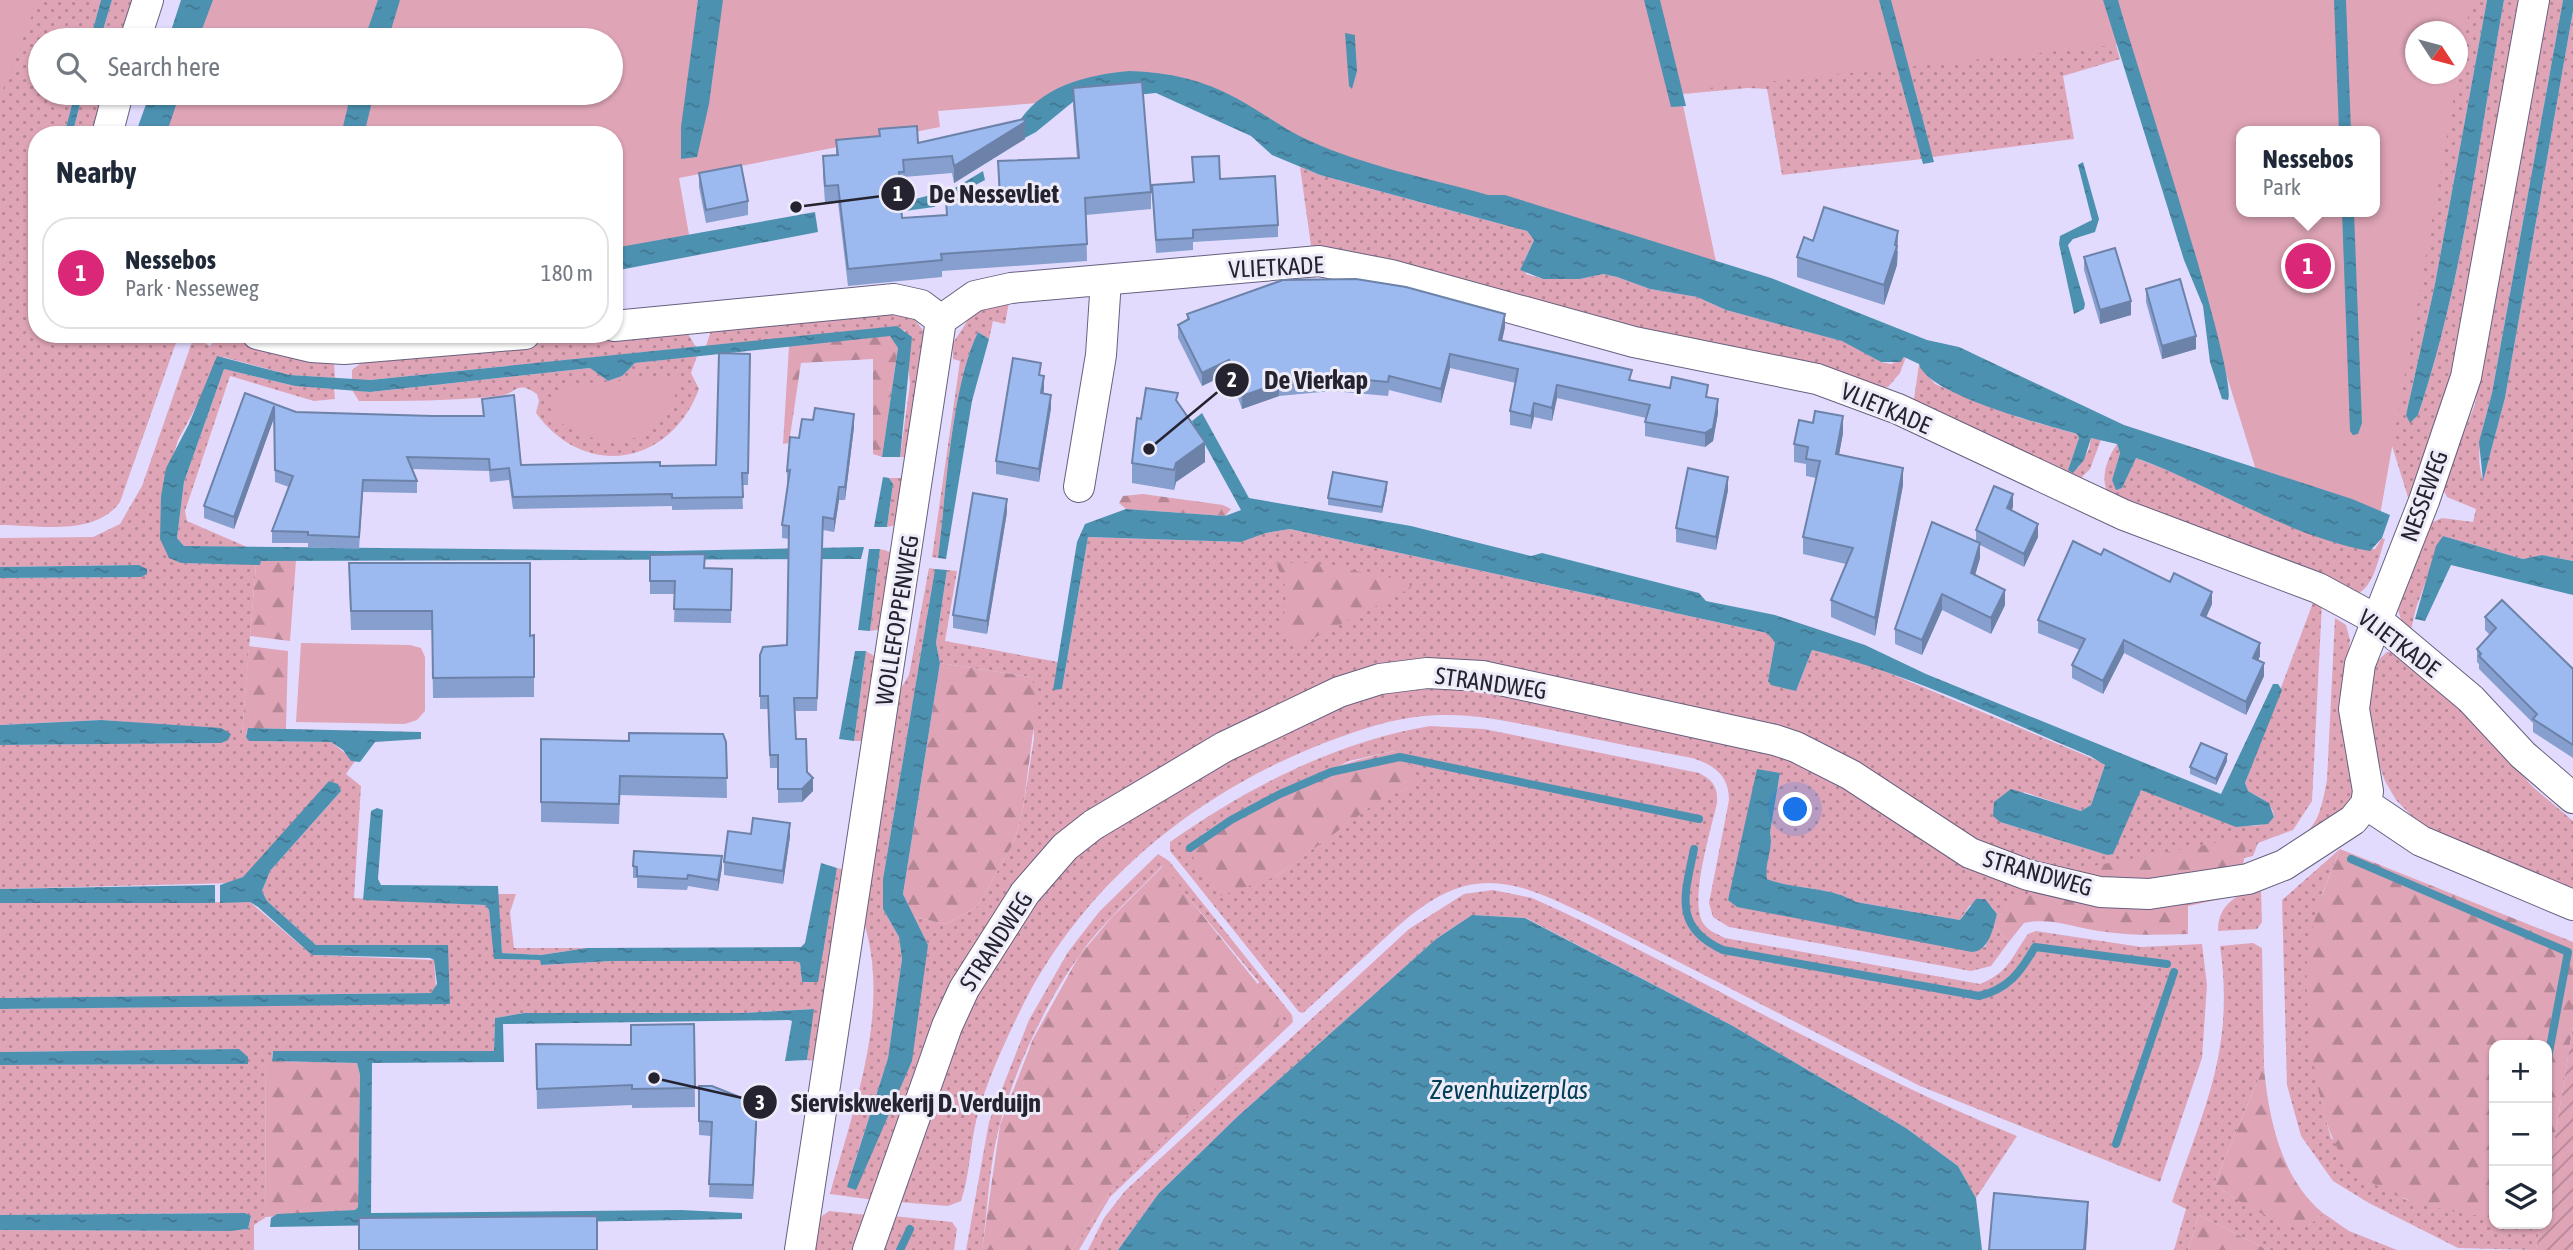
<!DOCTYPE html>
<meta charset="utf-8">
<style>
:root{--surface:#fff;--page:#f6f6f7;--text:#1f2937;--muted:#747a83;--line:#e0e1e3;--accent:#db2777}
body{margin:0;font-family:"Asap Condensed",sans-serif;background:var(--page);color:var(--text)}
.controls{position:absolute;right:21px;bottom:21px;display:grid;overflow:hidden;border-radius:14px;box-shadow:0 2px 5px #0004}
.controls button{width:63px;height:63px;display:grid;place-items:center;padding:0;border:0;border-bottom:2px solid var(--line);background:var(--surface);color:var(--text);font:35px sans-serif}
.compass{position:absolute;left:2405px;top:21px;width:63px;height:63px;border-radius:50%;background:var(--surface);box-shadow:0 2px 5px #0004;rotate:126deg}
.you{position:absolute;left:1796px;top:810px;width:24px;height:24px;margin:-18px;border:5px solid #fff;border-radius:50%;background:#1a73e8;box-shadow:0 0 0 10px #1a73e833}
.badge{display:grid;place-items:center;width:46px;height:46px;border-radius:50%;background:var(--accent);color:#fff;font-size:23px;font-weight:700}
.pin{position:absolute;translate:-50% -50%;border:4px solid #fff;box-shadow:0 2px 7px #0006}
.popup{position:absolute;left:2236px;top:126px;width:144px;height:91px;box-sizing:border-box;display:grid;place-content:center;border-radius:14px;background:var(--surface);filter:drop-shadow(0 2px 5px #0005);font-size:23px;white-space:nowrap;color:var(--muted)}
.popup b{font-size:26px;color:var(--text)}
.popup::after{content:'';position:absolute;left:50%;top:100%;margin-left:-14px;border:14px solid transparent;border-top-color:var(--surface)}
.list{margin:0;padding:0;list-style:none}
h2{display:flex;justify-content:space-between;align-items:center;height:91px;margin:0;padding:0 28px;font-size:30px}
h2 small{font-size:23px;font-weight:400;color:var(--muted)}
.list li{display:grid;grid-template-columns:46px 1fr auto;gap:21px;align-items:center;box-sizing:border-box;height:112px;margin:0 14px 14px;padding:0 14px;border:2px solid var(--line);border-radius:28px}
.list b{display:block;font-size:26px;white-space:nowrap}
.list p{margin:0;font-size:23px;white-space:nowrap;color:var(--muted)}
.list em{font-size:23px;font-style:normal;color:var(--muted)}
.icon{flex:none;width:38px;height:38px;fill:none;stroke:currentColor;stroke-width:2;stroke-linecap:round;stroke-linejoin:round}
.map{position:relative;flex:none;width:2573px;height:1250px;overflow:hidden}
.search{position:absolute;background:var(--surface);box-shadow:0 2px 5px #0004;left:28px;top:28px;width:595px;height:77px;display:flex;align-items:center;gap:18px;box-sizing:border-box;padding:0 24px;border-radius:38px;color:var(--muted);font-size:26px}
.panel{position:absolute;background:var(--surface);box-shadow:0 2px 5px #0004;left:28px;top:126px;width:595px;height:217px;border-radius:28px}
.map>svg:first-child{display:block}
.grass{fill:url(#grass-dots);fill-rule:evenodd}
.forest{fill:url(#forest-firs)}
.park{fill:#dfa5b7;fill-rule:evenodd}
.garden{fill:url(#garden-furrows)}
.water{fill:url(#water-ripples)}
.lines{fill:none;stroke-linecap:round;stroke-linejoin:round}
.stream{stroke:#4d91b1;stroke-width:8}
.minor-casing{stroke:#67607f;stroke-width:32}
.minor{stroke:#fff;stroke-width:30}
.wall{fill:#869fce}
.shaded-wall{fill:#6d82a8}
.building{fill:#9cb9f0;stroke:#6d82a8;stroke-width:2}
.labels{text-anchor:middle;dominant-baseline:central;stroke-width:6;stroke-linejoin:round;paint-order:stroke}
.street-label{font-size:24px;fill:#262330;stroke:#eeebf9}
.water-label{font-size:26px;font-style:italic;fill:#024057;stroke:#eeebf9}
.leader{fill:none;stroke:#262330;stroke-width:2.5}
.callout-dot{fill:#262330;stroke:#eeebf9;stroke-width:2.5}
.mark-label{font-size:21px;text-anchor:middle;font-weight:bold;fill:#fff}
.callout-label{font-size:26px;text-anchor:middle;font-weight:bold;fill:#262330;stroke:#eeebf9;stroke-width:6;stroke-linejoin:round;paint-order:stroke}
</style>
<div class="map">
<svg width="2573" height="1250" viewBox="0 0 2573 1250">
<defs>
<pattern id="grass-dots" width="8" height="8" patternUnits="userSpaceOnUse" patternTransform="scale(1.75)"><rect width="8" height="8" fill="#dfa5b7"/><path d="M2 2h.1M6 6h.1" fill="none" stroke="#b58695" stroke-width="1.8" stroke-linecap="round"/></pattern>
<pattern id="forest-firs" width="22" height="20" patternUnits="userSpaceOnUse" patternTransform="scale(1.75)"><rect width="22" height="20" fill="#dfa5b7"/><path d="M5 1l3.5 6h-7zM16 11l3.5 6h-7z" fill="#b58695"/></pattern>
<pattern id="garden-furrows" width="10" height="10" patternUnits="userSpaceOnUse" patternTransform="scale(1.75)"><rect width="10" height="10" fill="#dfa5b7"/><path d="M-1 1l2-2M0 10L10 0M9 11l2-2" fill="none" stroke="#b58695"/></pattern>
<pattern id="water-ripples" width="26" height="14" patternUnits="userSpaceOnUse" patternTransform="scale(1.75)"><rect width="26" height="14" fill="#4d91b1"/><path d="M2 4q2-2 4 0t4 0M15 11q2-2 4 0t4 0" fill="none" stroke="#407690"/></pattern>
</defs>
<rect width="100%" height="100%" fill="#e2dbfe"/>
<path class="grass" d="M 16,0 L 101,0 L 90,40 L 40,40 L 40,93 L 75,93 L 64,135 L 37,135 L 37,334 L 140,334 L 167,341 L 156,334 L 179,334 L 120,502 C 95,537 38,525 0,525 L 0,40 Z
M 112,0 L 136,0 L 123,40 L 100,40 Z
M 1660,0 L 1879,0 L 1922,159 L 1782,175 L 1767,89 L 1748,88 L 1683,94 Z
M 1891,0 L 2103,0 L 2120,59 L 2063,76 L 2074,139 L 1932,157 Z
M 2457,0 L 2487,0 L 2435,284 L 2406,415 L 2418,415 C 2463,281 2479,139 2504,0 L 2526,0 L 2458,366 L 2411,507 L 2385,423 L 2458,74 Z
M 2548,0 L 2563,0 L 2492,393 C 2485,421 2473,451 2483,480 L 2505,398 L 2573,11 L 2573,561 L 2542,555 L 2523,559 L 2443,536 L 2416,608 L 2410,634 L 2403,627 L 2397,606 L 2428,524 L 2442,518 L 2473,522 L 2476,509 L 2447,497 L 2442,487 L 2475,404 Z
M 83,93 L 107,93 L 100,135 L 72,135 Z
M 1300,167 L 1320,175 L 1527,231 L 1534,240 L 1524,261 L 1526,274 L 1543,279 L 1580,279 L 1603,274 L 1617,277 L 1650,289 L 1697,297 L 1726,310 L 1843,341 L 1881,362 L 1891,364 L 1906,357 L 1900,373 L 1888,387 L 1883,387 L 1827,370 L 1312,253 Z
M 1009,302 L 1005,324 L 993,321 L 989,339 L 978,332 C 951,387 946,495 938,558 L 932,557 L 960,361 L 953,359 L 953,343 L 970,317 L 980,308 Z
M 880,309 L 912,316 L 929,338 L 915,458 L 900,457 L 910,384 L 905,330 L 706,346 L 712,327 Z
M 685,329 L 696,347 L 370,380 L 352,380 L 352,370 L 365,360 Z
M 218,334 L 334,364 L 335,378 L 290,375 L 223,357 L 178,440 L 161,496 L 181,563 L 256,564 L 242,734 L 246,734 L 250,741 L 331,742 L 355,761 L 346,774 L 361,786 L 354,898 L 485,905 L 489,910 L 495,959 L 541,960 L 542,965 L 612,961 L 795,961 L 800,963 L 802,982 L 817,982 L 837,868 L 846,870 L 816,1061 L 807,1060 L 813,1009 L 743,1013 L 524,1013 L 495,1018 L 494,1051 L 273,1051 L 272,1057 L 265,1058 L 266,1217 L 254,1225 L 254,1250 L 0,1250 L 0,1230 L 230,1231 L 248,1229 L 251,1217 L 245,1213 L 0,1215 L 0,1065 L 248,1064 L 239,1049 L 0,1052 L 0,1009 L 450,1003 L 447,945 L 316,945 L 267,901 L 262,891 L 270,871 L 341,791 L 243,877 L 232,883 L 0,889 L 0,745 L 221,743 L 153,724 L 101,720 L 0,725 L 0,578 L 141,577 L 139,565 L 0,567 L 0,538 L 93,537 L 120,524 L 142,486 L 194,336 L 210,346 Z
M 697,356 L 691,373 L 699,389 C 670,466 585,480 536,413 L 539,401 L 537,394 C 515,379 518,394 498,396 C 451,401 406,401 359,401 L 352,390 L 370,392 L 590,368 L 608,381 L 621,376 L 635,363 Z
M 1919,364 L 1935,384 L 2017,417 L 2077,434 L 2079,438 L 2068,470 L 2078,468 L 2089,449 L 2091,438 L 2101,440 L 2090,469 L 2079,480 L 1938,418 L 1914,399 Z
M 224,369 L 295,386 L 334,389 L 335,399 L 314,401 L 230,376 L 185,511 L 187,521 L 247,547 L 184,546 L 177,538 L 184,482 Z
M 2117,444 L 2120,453 L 2112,480 L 2122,488 L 2135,458 C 2193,478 2246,508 2303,529 C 2328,538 2349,548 2375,549 L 2382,538 L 2385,539 C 2378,558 2374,591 2352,596 L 2110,497 C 2099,481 2106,460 2117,444 Z
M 889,478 L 906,478 L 901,524 L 887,527 L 893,484 Z
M 1290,529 L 1767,633 L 1773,636 L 1775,642 L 1768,681 L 1796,691 L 1812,650 L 1863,662 L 2101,762 L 2105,765 L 2091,805 L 2081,811 L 2024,792 L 2000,822 L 2107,855 L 2141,790 C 2173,795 2250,846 2274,817 C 2273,802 2259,797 2247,791 L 2245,783 L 2314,600 L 2322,603 L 2312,801 L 2293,830 L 2258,843 L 2253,856 L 2164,876 L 2077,869 L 2069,873 L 1973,841 L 1858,766 L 1406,663 L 1052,845 L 874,1200 L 830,1194 C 854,1105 893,1008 862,916 L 898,693 L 909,675 L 929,568 L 935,569 L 883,879 L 883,909 L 899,937 L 902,959 L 888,1058 L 847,1186 L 928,945 L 914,917 L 946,924 L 977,907 L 1014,842 L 1023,809 L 1034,738 L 1031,677 L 940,663 L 936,643 L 947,570 L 957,571 L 945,641 L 1058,662 L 1054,689 L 1062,689 L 1088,537 L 1241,542 L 1266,533 Z
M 880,549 L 897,554 L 884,629 L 870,631 Z
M 2335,618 L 2346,625 L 2350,640 L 2343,704 L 2343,734 L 2354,790 L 2349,804 L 2338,817 L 2272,858 L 2274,853 C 2315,830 2318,827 2327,780 Z
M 866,651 L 879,659 L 862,741 L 854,741 Z
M 2387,652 L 2395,652 L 2436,683 L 2534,788 L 2573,821 L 2573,894 L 2425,829 L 2396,800 L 2385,781 L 2367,731 L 2366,704 L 2376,662 Z
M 1446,685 L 1512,694 L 1792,758 L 2042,893 L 2017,899 L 2003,915 L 1997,914 L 1991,906 L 1970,905 L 1960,920 L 1856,902 C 1829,886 1795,890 1766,879 C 1764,863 1774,849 1770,833 L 1780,774 L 1728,899 L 1985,947 L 1994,925 L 2008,943 L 1991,966 L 1971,971 L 1729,927 L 1713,917 L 1709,903 L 1729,800 C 1729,775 1714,765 1692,758 C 1645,749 1598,740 1551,730 C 1515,723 1479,714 1442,715 C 1401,715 1362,729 1324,743 C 1194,794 1083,884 1021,1009 C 1004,1043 987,1081 977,1117 C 970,1145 970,1174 961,1201 L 948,1206 L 898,1202 L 947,1060 L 976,995 L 1031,908 L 1062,869 L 1101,832 L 1308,717 L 1383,691 Z
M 1430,726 L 1484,729 L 1699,773 C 1713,780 1718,787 1717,803 C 1711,830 1689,900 1703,923 C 1708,931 1717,934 1725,938 L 1980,984 C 2009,972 2011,958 2028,934 L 2036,931 L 2141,947 L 2202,944 L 2207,985 L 2202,1058 L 2160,1182 L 1920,1086 L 1589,916 C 1563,904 1537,890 1509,885 C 1450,873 1410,915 1371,951 C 1348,972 1326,992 1303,1013 L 1299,1012 L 1175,857 L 1170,851 L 1170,842 C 1249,787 1335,742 1430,726 ZM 1394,751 L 1404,751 L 1409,788 L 1380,799 L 1275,877 L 1186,847 L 1207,831 L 1349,761 Z
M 2340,849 L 2323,892 L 2308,953 L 2308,1003 L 2320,1097 L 2331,1138 L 2404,1199 L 2494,1218 L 2494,1224 L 2540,1224 L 2536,1250 L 2458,1248 L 2369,1203 L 2333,1181 L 2301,1136 L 2287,1085 L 2282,900 Z
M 1158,854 L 1169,861 L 1292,1015 L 1293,1022 L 1110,1197 L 1079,1250 L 1072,1250 L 1111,1191 L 1158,1143 L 1259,982 L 1162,866 C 1134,895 1102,923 1079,956 C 1046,1002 1015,1069 1000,1124 C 989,1163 988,1209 982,1250 L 966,1250 L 989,1122 L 1029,1020 L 1068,952 L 1099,912 Z
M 2257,887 L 2261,890 L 2262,922 L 2257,929 L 2218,931 C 2218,905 2235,896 2257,887 Z
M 1493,890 L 1532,898 L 1565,913 C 1717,986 1861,1073 2017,1136 L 1976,1198 L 1958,1166 L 1906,1128 L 1733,1026 L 1526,918 L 1472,915 L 1436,939 L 1237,1117 L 1159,1193 L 1118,1250 L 1088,1250 L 1104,1218 L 1125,1191 L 1409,929 L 1464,894 Z
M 498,894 L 516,894 L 510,912 L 514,948 L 739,948 L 587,948 L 541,955 L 502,953 Z
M 250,902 L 312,955 L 434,960 L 436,989 L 431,993 L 0,998 L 0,903 Z
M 2253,943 L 2262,948 L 2264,1066 L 2214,1184 L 2234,1198 L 2300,1227 L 2309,1225 L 2323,1213 L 2349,1231 L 2397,1250 L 2268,1250 L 2199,1215 L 2188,1250 L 2174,1250 L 2186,1209 L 2172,1202 C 2204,1107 2235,1050 2220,946 Z
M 829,1211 L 868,1215 L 854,1250 L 813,1250 L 816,1221 Z
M 893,1216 L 952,1222 L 957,1229 L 954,1250 L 881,1250 Z"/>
<path class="forest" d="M 882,336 L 891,336 L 898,348 L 882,457 L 873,454 L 873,359 L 801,363 L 789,443 L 783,444 L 789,346 Z
M 1143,494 L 1223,505 L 1231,509 L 1225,516 L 1126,509 L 1119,503 L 1123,496 Z
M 296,560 L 290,641 L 250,636 L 256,564 L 261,561 Z
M 1276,563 L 1313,563 L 1408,581 L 1411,588 L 1306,642 L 1290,646 L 1283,629 L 1286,589 Z
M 249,646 L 288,651 L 286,729 L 249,728 L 246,734 L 242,734 Z
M 940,663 L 1031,677 L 1038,694 L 1023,809 L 1014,842 L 977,907 L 946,924 L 914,917 L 903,894 Z
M 1395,751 L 1404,751 L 1417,778 L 1409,788 L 1380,800 L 1275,877 L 1220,896 L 1186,847 C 1248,800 1318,767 1395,751 Z
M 2247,837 L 2239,895 L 2188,906 L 2188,934 C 2158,935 2129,936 2099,931 C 2073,927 2050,917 2024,923 L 2008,943 L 1994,925 L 1997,914 L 2003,915 L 2017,898 L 2042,893 L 2077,869 Z
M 2340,849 L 2573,942 L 2573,1026 L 2547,1186 L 2547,1045 L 2494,1045 L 2494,1218 C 2443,1210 2379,1202 2344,1158 C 2315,1123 2302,996 2308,951 C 2313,915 2327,882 2340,849 Z
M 1163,866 L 1281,1013 L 1276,1029 L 1111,1191 L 1072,1250 L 982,1250 L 1000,1125 L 1033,1039 L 1079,956 L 1111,918 Z
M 265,1057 L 272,1057 L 273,1061 L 357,1063 L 360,1075 L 358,1207 L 355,1210 L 266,1217 Z
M 2264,1066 C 2268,1117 2281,1179 2323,1213 C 2316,1219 2309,1228 2300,1227 C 2275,1224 2234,1199 2214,1184 Z
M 2199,1215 L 2268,1250 L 2188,1250 Z"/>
<path class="park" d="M 0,0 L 38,0 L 0,97 Z
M 197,0 L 2471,0 L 2379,521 L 2260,483 L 2124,44 L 1680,91 L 1719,276 L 1363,173 L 1171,84 L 1051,102 L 938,111 L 940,127 L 679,178 L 691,246 L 614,257 L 614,135 L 154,135 L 167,93 L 611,93 L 611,40 L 184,40 ZM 2416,32 L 2458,32 L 2458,74 L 2416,74 ZM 2242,131 L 2374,131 L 2374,212 L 2242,212 Z
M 682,377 C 670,416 646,448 602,440 C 578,435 566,429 550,412 L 559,394 L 572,384 Z
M 301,643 L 410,645 L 421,648 L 425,657 L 425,711 L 417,720 L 405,724 L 296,722 Z"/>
<path class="garden" d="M 2573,1026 L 2573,1250 L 2536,1250 L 2540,1224 L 2547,1224 L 2547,1186 Z"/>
<path class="water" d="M 101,0 L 112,0 L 100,40 L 90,40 Z
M 181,0 L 213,0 L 198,40 L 168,40 Z
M 378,0 L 400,0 L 388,40 L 364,40 Z
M 698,0 L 723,0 L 709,104 L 697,157 L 681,159 L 681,127 Z
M 1644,0 L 1660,0 L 1686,106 L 1671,107 Z
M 1879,0 L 1891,0 L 1934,162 L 1923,164 Z
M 2103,0 L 2118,0 C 2132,52 2239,376 2228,400 L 2222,399 L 2210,362 L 2203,306 L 2184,260 Z
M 2334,0 L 2346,0 L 2351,131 L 2339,131 Z
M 2487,0 L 2504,0 C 2479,139 2463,281 2418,415 L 2410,423 L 2406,415 L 2435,284 Z
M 2563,0 L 2573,0 L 2573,11 L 2505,398 L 2483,481 L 2479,442 L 2492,393 Z
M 1345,33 L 1355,35 L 1355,39 L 1357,71 L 1352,89 L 1349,86 Z
M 1130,71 C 1168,72 1204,80 1238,99 C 1262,112 1283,129 1308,140 C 1364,166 1429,178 1488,195 L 1505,195 L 1771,278 L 1927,340 L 1959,347 L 2124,425 L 2352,499 L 2390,515 L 2382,538 L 2370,551 C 2287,536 2214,486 2136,458 L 2122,488 L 2116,490 L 2112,480 L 2120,453 L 2117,444 L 2091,438 L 2084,460 L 2073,473 L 2068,470 L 2079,438 L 2077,434 C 2046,425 1928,395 1919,364 L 1904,357 L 1900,362 L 1881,362 L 1842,341 L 1726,310 L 1697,297 L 1650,289 L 1617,277 L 1603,274 L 1580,279 L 1543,279 L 1520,270 L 1534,240 L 1527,231 L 1320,175 L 1272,155 L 1251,136 L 1156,93 L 1074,101 L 1036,132 L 1021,140 L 1012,135 C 1032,88 1083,75 1130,71 Z
M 75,93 L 83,93 L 72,135 L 64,135 Z
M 150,93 L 180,93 L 166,135 L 135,135 Z
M 351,93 L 374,93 L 364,135 L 341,135 Z
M 2083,162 L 2099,219 L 2095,232 L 2073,239 L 2068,245 L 2085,304 L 2084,309 L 2074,314 L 2059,244 L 2060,236 L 2092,220 L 2078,165 Z
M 983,171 L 985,180 L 934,207 L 905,211 L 904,202 L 953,189 Z
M 815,212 L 818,232 L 614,271 L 614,248 Z
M 2342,212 L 2354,212 L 2362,423 L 2358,434 L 2353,435 L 2350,431 Z
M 897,326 L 912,337 L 900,457 L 882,457 L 898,348 L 890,336 L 635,363 L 622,376 L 608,381 L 590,368 L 370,392 L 295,386 L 224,369 L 184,482 L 177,538 L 184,546 L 667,551 L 864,547 L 861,559 L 261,561 L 260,565 L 181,563 L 169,558 L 160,539 L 161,496 L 166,468 L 189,424 L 217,356 L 290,375 L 370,380 Z
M 978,332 L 989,339 L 972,401 L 946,559 L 938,558 C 946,495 951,387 978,332 Z
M 1202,413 L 1249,498 L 1411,526 L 1531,556 L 1542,553 L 1699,593 L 1706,601 L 1775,615 L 1865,645 L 1926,674 L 2221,794 L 2273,684 L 2278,684 L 2282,690 L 2245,783 L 2248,791 L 2269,803 L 2274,817 L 2268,824 L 2236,827 L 2141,790 L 2113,854 L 2107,855 L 2000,822 L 1993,816 L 1994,802 L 2011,789 L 2081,811 L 2091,805 L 2105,765 L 2090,756 C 1999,718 1908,673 1812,650 L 1796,691 L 1771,685 L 1768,681 L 1775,642 L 1767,633 L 1290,529 L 1266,533 L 1241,542 L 1088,537 L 1062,689 L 1053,690 L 1077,542 L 1085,524 L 1126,509 L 1225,516 L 1241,510 L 1192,421 Z
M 883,477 L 889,478 L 893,484 L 887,527 L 874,527 Z
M 2443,536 L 2523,559 L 2542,555 L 2573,561 L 2573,595 L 2451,565 L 2425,621 L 2415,619 L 2436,546 Z
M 869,549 L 880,549 L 870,631 L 858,630 Z
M 139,565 L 147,569 L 147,574 L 141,577 L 0,578 L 0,567 Z
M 935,569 L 947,570 L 936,643 L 940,663 L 903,894 L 928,945 L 912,1061 L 856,1190 L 847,1187 L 888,1058 L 902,959 L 899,937 L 883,909 L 883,879 Z
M 855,651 L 866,651 L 854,741 L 839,739 Z
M 101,720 L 221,728 L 231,734 L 228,740 L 221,743 L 0,745 L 0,725 Z
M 248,728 L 421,732 L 421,739 L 375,742 L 360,762 L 351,761 L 343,750 L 331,742 L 249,741 L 246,737 Z
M 1757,769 L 1780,773 L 1770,833 C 1774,849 1764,863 1767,879 C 1795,890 1829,886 1856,902 L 1960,920 L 1976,899 L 1985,899 L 1997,914 C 1993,929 1989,951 1972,952 L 1737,907 L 1728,900 Z
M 329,781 L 338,784 L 341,791 L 270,871 L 262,891 L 267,901 L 316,945 L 448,945 L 450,1004 L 0,1009 L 0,998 L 431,993 L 437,984 L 434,960 L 430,958 L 312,955 L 258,907 L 250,902 L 220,903 L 220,885 L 243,877 Z
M 377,808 L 383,810 L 378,879 L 381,885 L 498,886 L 502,953 L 541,955 L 587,948 L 801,947 L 805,943 L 821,863 L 837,868 L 818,982 L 802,982 L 800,963 L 795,961 L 612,961 L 541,965 L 540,960 L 494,959 L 489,910 L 485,905 L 363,900 L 371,811 Z
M 215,885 L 215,903 L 0,903 L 0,889 Z
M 1472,915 L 1525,918 L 1733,1026 L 1906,1128 L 1958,1166 L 1976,1198 L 1982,1250 L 1118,1250 L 1159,1193 L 1237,1117 L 1436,939 Z
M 814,1009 L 807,1060 L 785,1061 L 792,1021 L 789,1020 L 503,1024 L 504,1062 L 372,1063 L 371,1213 L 681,1210 L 742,1213 L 742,1219 L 270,1227 L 271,1218 L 277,1214 L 355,1210 L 358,1207 L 360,1075 L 357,1063 L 272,1061 L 273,1051 L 494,1051 L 495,1018 L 524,1013 L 743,1013 Z
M 239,1049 L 248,1057 L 248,1064 L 0,1065 L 0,1052 Z
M 245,1213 L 251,1216 L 248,1229 L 230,1231 L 0,1230 L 0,1215 Z"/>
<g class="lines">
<path class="stream" d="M 1190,848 L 1231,820 L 1280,794 L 1331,772 L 1400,757 L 1699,819
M 1694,849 C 1685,894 1672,927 1723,950 L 1979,996 C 2008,989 2020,973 2035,947 L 2167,964
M 2351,859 L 2568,952 L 2547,1063
M 2116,1144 L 2174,972
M 900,1250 L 910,1229"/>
<defs>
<path id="minor" d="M 135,40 L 148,0
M 107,135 L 118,93
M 941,320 L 975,296 L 1011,288 L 1319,261 L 1391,275 L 1634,342 L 1817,379 L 1898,409 L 2124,515 L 2318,588 L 2377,620 L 2471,699 L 2523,755 L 2573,798
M 614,326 L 894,299 L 921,305 L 941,320
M 257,334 L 311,347 L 344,349 L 525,334
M 1079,487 L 1101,355 L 1106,280
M 2366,804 L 2421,841 L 2573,905
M 800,1250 L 941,320
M 868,1250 L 947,1026 L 964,989 L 1025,893 L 1065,847 L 1093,825 L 1224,747 L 1339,692 L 1380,679 L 1427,673 L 1482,676 L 1775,740 L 1796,747 L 1851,775 L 1970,853 L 2028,875 L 2100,892 L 2149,894 L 2248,879 L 2284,865 L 2353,820 L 2366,804 L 2368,791 L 2354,709 L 2360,664 L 2424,501 L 2466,377 L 2534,0"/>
</defs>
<use href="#minor" class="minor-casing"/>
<use href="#minor" class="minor"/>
</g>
<path class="wall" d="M 1073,88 L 1151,192 L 1151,209 L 1086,215 L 1087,261 L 942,271 L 942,277 L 848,286 L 838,202 L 825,203 L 823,173 L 823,156 L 836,155 L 836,140 L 918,143 L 1025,139 L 954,183 L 952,173 L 904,177 L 904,189 L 900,189 L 902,218 L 946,215 L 946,200 L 999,196 L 998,161 L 1077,158 L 1073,105 Z
M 1192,157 L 1278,225 L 1278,237 L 1193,242 L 1193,250 L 1156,253 L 1152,185 L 1193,182 Z
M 699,173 L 748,201 L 748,215 L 706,223 L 699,187 Z
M 1813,241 L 1898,251 L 1897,265 L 1884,305 L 1797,277 L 1797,257 Z
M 2084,257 L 2131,315 L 2100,324 L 2084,270 Z
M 2146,289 L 2196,349 L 2162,359 L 2146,302 Z
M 1187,314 L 1505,327 L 1502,341 L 1632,381 L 1708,397 L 1718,413 L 1713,441 L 1705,447 L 1645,436 L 1645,422 L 1646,418 L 1557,398 L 1552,421 L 1534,417 L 1531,429 L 1510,425 L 1510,411 L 1516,383 L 1450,368 L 1441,403 L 1389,390 L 1388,396 L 1332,391 L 1279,396 L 1242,409 L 1229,373 L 1202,386 L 1178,338 L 1178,325 L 1187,320 Z
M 750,354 L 748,485 L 742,485 L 743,509 L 672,510 L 672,506 L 513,509 L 509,480 L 490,482 L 489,471 L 412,469 L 417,481 L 417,493 L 363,492 L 359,549 L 308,547 L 308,543 L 272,543 L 272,531 L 289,487 L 275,482 L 274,418 L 234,529 L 204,518 L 204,506 L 245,393 L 296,412 L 432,416 L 483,416 L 482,399 L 521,465 L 660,466 L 716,465 Z
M 1041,376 L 1044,389 L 1043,394 L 1051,408 L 1039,482 L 996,474 L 996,461 Z
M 1178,402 L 1205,462 L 1176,482 L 1174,490 L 1132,483 L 1132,463 L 1141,419 Z
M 854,427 L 845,500 L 839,500 L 834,532 L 823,530 L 817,711 L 795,711 L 796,739 L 813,791 L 802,802 L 778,803 L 778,768 L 770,768 L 768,709 L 760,709 L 760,655 L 787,645 L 789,539 L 782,538 L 782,525 L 788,484 L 787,484 L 787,471 L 799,438 Z
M 1843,433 L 1839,454 L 1903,485 L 1875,636 L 1831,617 L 1831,600 L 1846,564 L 1803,554 L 1803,537 L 1816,478 L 1806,476 L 1806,464 L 1794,462 L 1794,444 Z
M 1387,489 L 1382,513 L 1328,505 L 1328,498 Z
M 1728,490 L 1716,550 L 1676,542 L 1676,528 Z
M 2013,507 L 2011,511 L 2038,537 L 2024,567 L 1980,545 L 1980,558 L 1975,575 L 2005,605 L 1991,634 L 1942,610 L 1922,655 L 1895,644 L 1895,629 L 1976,541 L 1976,530 Z
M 1007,512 L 987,634 L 953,628 L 953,615 Z
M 650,555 L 705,568 L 732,569 L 731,623 L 674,622 L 675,594 L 650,594 Z
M 2101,555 L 2212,604 L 2206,618 L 2260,656 L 2258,660 L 2264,676 L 2246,715 L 2124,653 L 2103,694 L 2072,678 L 2072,665 L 2080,650 L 2038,633 L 2038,620 Z
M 349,582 L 530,636 L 534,635 L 534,697 L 433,698 L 432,630 L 351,630 Z
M 2485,617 L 2573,669 L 2573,758 L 2533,732 L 2533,723 L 2479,669 L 2479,664 L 2477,662 L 2477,649 L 2490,635 L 2485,630 Z
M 541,739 L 726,742 L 727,798 L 620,795 L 619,824 L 541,822 Z
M 2227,761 L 2216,785 L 2190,774 L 2190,767 Z
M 751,834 L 790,836 L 783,884 L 724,875 L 724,862 Z
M 633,866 L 722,867 L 718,891 L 688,886 L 687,890 L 637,888 L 637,878 L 633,878 Z
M 694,1024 L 695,1107 L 632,1108 L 632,1105 L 537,1109 L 536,1044 L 631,1045 Z
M 699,1086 L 757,1117 L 753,1199 L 709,1197 L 711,1136 L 699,1135 Z"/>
<path class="shaded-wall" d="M 1025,122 L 1025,139 L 954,183 L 954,166 Z
M 1898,231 L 1897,265 L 1884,305 L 1884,285 Z
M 2131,301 L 2131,315 L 2100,324 L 2100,310 Z
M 1505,314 L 1505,327 L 1499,354 L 1499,340 Z
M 2196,336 L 2196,349 L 2162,359 L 2162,346 Z
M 1450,354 L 1450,368 L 1441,403 L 1441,389 Z
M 1229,360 L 1229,373 L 1202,386 L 1202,373 Z
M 1044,376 L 1044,389 L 1041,407 L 1041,393 Z
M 1279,383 L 1279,396 L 1242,409 L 1242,396 Z
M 1557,385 L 1557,398 L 1552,421 L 1552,408 Z
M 1051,395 L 1051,408 L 1039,482 L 1039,469 Z
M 1718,399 L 1718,413 L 1713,441 L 1705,447 L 1705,433 Z
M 1534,403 L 1534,417 L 1531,429 L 1531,416 Z
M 274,406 L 274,418 L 234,529 L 234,517 Z
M 854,414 L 854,427 L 845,500 L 845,487 Z
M 1843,416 L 1843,433 L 1836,471 L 1836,454 Z
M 1205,442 L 1205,462 L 1176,482 L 1174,490 L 1176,463 Z
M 1903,468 L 1903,485 L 1875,636 L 1875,618 Z
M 1728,477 L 1728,490 L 1716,550 L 1716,537 Z
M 1387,482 L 1387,489 L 1382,513 L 1382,507 Z
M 839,487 L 839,500 L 834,532 L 834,519 Z
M 2013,494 L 2013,507 L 2007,522 L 2007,508 Z
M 1007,499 L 1007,512 L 987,634 L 987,621 Z
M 2038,524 L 2038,537 L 2024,567 L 2024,554 Z
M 1980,543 L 1980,558 L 1971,589 L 1971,573 Z
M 2005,590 L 2005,605 L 1991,634 L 1991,618 Z
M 2212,592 L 2212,604 L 2201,628 L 2201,615 Z
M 1942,594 L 1942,610 L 1922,655 L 1922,640 Z
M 2124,640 L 2124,653 L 2103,694 L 2103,681 Z
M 2260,643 L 2260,656 L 2253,671 L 2253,658 Z
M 2264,663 L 2264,676 L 2246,715 L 2246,702 Z
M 2227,754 L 2227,761 L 2216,785 L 2216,779 Z
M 813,778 L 813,791 L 802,802 L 802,789 Z
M 790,823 L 790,836 L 783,884 L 783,871 Z
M 722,856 L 722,867 L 718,891 L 718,880 Z
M 757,1104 L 757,1117 L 753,1199 L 753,1185 Z
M 2088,1202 L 2088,1221 L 2086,1250 L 2084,1250 Z"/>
<path class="building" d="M 1142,82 L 1151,192 L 1085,198 L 1087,244 L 941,254 L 942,260 L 848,269 L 838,185 L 825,186 L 823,156 L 838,155 L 836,140 L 880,136 L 879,129 L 917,126 L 918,143 L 1024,119 L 1025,122 L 954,166 L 952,156 L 903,160 L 904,172 L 899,172 L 901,200 L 892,205 L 901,204 L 902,218 L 947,215 L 946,200 L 1000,196 L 998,161 L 1079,158 L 1073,88 Z
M 1219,156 L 1220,179 L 1275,176 L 1278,225 L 1193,230 L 1193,238 L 1156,240 L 1152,185 L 1194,182 L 1192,157 Z
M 741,165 L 748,201 L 706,210 L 699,173 Z
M 1824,207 L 1898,231 L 1895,245 L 1897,246 L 1884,285 L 1797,257 L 1804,237 L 1813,241 Z
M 2115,248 L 2131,301 L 2100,310 L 2084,257 Z
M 1356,279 L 1406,287 L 1505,314 L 1499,340 L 1632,370 L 1629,380 L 1670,388 L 1672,377 L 1708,385 L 1706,397 L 1718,399 L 1713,428 L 1705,433 L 1645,422 L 1650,405 L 1557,385 L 1552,408 L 1534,403 L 1531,416 L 1510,411 L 1518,369 L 1450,354 L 1441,389 L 1389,376 L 1388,382 L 1332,377 L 1279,383 L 1242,396 L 1229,360 L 1202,373 L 1178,325 L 1189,319 L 1187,314 L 1283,280 Z
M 2180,279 L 2196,336 L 2162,346 L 2146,289 Z
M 719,353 L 750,354 L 748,473 L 742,473 L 743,497 L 672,498 L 672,494 L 513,497 L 509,468 L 490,470 L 489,459 L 407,457 L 417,481 L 363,480 L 359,537 L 308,535 L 308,532 L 272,531 L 293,476 L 275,470 L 274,406 L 234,517 L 204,506 L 245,393 L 296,412 L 432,416 L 484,416 L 482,399 L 514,395 L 521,465 L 660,462 L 660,466 L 716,465 Z
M 1013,358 L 1041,363 L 1039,375 L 1044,376 L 1041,393 L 1051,395 L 1039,469 L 996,461 Z
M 1146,388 L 1178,393 L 1176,400 L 1205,442 L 1176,463 L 1174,470 L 1132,463 L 1137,418 L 1141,419 Z
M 815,408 L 854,414 L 845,487 L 839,487 L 834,519 L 823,517 L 817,698 L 794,698 L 796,739 L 806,739 L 807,772 L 813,778 L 802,789 L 778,789 L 778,755 L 770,755 L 768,696 L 760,696 L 760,655 L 763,647 L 787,645 L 789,526 L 782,525 L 790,470 L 787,471 L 790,437 L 799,438 L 802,419 L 813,420 Z
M 1815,411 L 1843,416 L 1836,454 L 1903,468 L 1875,618 L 1831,600 L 1853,548 L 1803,537 L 1820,461 L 1806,459 L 1808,447 L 1794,444 L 1799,420 L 1813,423 Z
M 1688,468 L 1728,477 L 1716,537 L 1676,528 Z
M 1333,472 L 1387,482 L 1382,507 L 1328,498 Z
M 1994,486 L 2013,494 L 2007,508 L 2038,524 L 2024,554 L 1976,530 Z
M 973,493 L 1007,499 L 987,621 L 953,615 Z
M 1932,522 L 1980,543 L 1971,573 L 2005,590 L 1991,618 L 1942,594 L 1922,640 L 1895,629 Z
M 2073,541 L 2101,555 L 2104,549 L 2170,582 L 2174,573 L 2212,592 L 2201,615 L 2260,643 L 2253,658 L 2264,663 L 2246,702 L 2124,640 L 2103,681 L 2072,665 L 2085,639 L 2038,620 Z
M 705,554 L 704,568 L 732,569 L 731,610 L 674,609 L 675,581 L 650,581 L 650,555 Z
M 349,563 L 530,563 L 530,636 L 534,635 L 534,677 L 433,678 L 432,611 L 351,611 Z
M 2502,600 L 2573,669 L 2573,745 L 2533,719 L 2537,714 L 2479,656 L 2481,654 L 2477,649 L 2496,628 L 2485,617 Z
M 629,733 L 723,734 L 726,742 L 727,778 L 620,776 L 619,804 L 541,802 L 541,739 L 629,741 Z
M 2201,743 L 2227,754 L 2216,779 L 2190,767 Z
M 753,818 L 790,823 L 783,871 L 724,862 L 728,831 L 751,834 Z
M 634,851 L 722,856 L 718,880 L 688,875 L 687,879 L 637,876 L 637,867 L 633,866 Z
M 694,1024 L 695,1088 L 632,1089 L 632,1085 L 537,1089 L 536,1044 L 631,1045 L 631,1025 Z
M 699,1086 L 712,1086 L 757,1104 L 753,1185 L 709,1184 L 712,1122 L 699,1121 Z
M 1994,1193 L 2088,1202 L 2084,1250 L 1989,1250 Z
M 597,1216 L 597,1250 L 359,1250 L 359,1218 Z"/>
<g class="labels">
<g class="street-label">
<text transform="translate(1276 267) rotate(-3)">VLIETKADE</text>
<text transform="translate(1886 408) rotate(23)">VLIETKADE</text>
<text transform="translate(2424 496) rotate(-70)">NESSEWEG</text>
<text transform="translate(897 620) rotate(-81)">WOLLEFOPPENWEG</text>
<text transform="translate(2399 643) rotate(37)">VLIETKADE</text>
<text transform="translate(1491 683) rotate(8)">STRANDWEG</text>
<text transform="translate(2038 873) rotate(16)">STRANDWEG</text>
<text transform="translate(996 941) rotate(-57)">STRANDWEG</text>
</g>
<g class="water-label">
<text x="1509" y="1090">Zevenhuizerplas</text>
</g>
</g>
<path class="leader" d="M796 207L898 194M1149 449L1232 380M654 1078L760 1102"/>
<g class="callout-dot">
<circle cx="796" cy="207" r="7"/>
<circle cx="1149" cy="449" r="7"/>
<circle cx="654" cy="1078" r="7"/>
<circle cx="898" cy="194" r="18"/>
<circle cx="1232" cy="380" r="18"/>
<circle cx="760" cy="1102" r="18"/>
</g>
<g class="mark-label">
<text x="898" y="201">1</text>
<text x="1232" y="387">2</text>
<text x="760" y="1110">3</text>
</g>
<g class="callout-label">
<text x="994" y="203">De Nessevliet</text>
<text x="1316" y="389">De Vierkap</text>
<text x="916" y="1112">Sierviskwekerij D. Verduijn</text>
</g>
</svg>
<div class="controls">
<button>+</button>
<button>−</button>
<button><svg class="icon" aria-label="layers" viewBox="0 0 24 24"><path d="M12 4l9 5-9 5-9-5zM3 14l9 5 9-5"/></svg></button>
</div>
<svg class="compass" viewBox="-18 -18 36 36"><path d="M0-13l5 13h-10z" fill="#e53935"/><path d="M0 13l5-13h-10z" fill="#747a83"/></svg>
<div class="you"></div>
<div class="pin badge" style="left:2308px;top:266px">1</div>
<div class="popup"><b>Nessebos</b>Park</div>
<div class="search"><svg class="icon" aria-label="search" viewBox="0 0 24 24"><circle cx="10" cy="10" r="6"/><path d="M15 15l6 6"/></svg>Search here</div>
<section class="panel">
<h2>Nearby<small></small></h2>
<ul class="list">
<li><span class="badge">1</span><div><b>Nessebos</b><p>Park · Nesseweg</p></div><em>180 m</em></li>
</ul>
</section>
</div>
